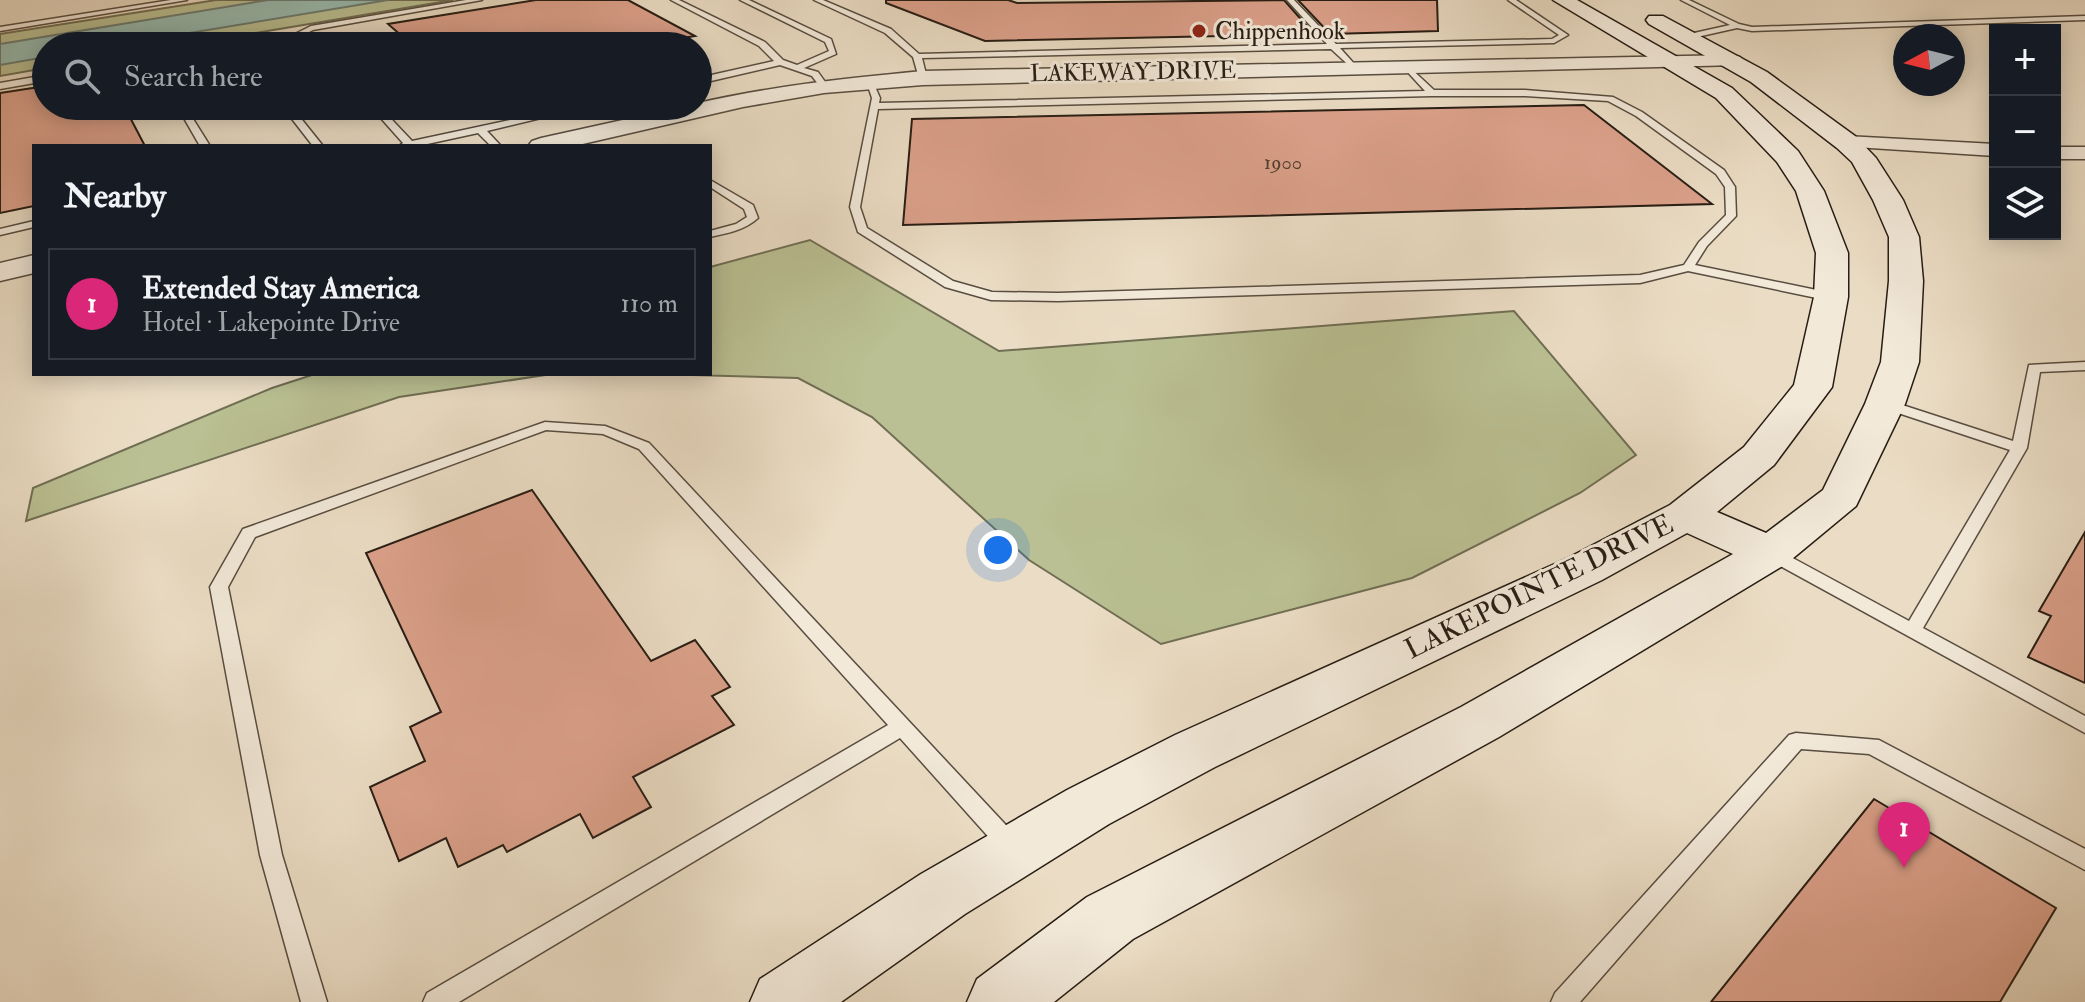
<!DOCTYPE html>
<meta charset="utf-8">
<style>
:root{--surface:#171b24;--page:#242831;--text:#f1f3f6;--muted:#9ea1a6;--line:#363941;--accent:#db2777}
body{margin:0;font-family:"IM FELL Double Pica",serif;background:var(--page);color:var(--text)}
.controls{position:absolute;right:24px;top:24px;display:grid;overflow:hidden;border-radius:0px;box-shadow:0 4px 20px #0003}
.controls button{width:72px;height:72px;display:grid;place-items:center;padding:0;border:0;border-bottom:2px solid var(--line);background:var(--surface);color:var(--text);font:40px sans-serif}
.compass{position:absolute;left:1893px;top:24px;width:72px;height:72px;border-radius:50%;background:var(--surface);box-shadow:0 4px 20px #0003;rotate:263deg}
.you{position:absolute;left:998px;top:550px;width:28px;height:28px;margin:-20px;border:6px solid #fff;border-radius:50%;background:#1a73e8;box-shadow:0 0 0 12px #1a73e833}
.badge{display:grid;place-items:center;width:52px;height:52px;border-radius:50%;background:var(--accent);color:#fff;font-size:26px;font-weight:700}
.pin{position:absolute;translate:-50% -66px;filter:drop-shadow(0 2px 4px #0008)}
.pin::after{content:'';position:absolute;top:42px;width:28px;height:24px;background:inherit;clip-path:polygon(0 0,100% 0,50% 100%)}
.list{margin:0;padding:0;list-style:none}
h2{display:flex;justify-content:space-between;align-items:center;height:104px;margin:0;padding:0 32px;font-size:34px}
h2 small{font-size:26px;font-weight:400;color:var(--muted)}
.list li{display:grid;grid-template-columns:52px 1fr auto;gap:24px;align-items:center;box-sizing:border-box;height:112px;margin:0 16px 16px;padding:0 16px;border:2px solid var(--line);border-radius:0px}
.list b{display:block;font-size:30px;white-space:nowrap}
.list p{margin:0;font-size:26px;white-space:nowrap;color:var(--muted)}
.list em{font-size:26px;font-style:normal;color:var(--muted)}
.icon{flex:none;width:44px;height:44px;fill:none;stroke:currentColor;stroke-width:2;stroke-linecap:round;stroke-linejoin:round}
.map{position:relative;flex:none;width:2085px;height:1002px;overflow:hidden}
.search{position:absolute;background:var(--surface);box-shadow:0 4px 20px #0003;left:32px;top:32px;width:680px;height:88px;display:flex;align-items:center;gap:20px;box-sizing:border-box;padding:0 28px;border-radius:44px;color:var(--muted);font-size:30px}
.panel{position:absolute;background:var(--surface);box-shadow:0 4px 20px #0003;left:32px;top:144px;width:680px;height:232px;border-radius:0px}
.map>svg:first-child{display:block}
.green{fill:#bac093;stroke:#706e54;stroke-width:2}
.water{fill:#98bcb1;stroke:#6b7c72;stroke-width:2}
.building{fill:#dca18b;stroke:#271d14;stroke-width:2}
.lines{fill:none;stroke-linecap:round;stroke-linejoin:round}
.service-casing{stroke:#584d40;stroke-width:3}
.minor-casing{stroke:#584d40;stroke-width:3}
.tertiary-casing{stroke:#584d40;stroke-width:3}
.secondary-casing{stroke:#271d14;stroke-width:3}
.service{fill:#f2e9d9;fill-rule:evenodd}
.minor{fill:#f2e9d9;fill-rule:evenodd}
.tertiary{fill:#f2e9d9;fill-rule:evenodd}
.secondary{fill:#f2e9d9;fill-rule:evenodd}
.poi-dot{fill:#8f2418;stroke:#f2e9d9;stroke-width:3}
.labels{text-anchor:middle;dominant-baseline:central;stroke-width:6;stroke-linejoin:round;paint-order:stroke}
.far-number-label{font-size:20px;fill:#543e32}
.far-poi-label{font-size:24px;fill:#271d14;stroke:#f2e9d9;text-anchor:start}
.far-street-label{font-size:24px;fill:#271d14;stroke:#f2e9d9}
.street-label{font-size:28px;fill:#271d14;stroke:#f2e9d9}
</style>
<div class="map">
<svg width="2085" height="1002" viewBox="0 0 2085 1002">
<rect width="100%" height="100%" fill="#ebddc5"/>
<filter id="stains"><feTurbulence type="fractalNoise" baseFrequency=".0025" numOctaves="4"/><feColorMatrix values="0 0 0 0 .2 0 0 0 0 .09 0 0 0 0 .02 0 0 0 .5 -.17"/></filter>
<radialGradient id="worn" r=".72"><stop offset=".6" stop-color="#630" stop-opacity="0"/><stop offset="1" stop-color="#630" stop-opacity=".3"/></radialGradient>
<path class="green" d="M 216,0 L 453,0 L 178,46 L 46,46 L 46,68 L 0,76 L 0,34 Z
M 810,240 L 999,351 L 1514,311 L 1636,455 L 1580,493 L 1412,578 L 1161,644 L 1029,560 L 872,417 L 798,378 L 656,374 L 710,374 L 710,267 Z
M 315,374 L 552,374 L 399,397 L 26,521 L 33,488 L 272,388 Z"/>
<path class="water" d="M 268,0 L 388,0 L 111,46 L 46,46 L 46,57 L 0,65 L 0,44 Z"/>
<path class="building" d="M 536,0 L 628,0 L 695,36 L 677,39 L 689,46 L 407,46 L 412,45 L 388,24 Z
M 886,0 L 1008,0 L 1017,3 L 1284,0 L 1314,34 L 985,41 L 886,3 Z
M 1298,0 L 1437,0 L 1438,31 L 1330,34 Z
M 46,86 L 46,106 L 124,106 L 145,146 L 34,146 L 34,206 L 0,213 L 0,93 Z
M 1584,105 L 1712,204 L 903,225 L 912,119 Z
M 432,106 L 507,106 L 445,119 Z
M 532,490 L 651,661 L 695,640 L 730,687 L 712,696 L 734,725 L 633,777 L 651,807 L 593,838 L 580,814 L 507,852 L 503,845 L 458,867 L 446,838 L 399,861 L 370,787 L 425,761 L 410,727 L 441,712 L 366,553 Z
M 2085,532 L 2085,683 L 2028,657 L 2051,616 L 2039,611 Z
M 1874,799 L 2056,908 L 2000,1002 L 1711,1002 Z"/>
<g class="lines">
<defs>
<path id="service" d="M 171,0 L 187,0 L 0,31 L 0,27 Z
M 466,0 L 482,0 L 313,30 L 303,35 L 307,39 L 321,46 L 301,43 L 295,34 L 311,26 Z
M 671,0 L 679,0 L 765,42 L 783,60 L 797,65 L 829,51 L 825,42 L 740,0 L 749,0 L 831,39 L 836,54 L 804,68 L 818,72 L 828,86 L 821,88 L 812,76 L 780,65 L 698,84 L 698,78 L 774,61 L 759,46 Z
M 814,0 L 823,0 L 891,29 L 919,54 L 1327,44 L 1287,0 L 1294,0 L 1336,44 L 1552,39 L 1559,35 L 1508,0 L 1516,0 L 1568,35 L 1554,43 L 1340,48 L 1358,68 L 1354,70 L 1331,49 L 922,58 L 927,78 L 923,81 L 919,78 L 913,57 L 885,33 Z
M 1681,0 L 1689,0 L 1739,24 L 1752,27 L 2085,16 L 2085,20 L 1752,31 L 1737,28 L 1688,39 L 1685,35 L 1730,25 Z
M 1407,65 L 1434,90 L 1525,90 L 1613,97 L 1642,112 L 1724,170 L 1735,187 L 1736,216 L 1707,246 L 1695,265 L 1831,293 L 1837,297 L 1831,301 L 1688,271 L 1640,283 L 1058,301 L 991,300 L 945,287 L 858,232 L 850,207 L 872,98 L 866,80 L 873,82 L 880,98 L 879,103 L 1425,91 L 1403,67 ZM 1432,96 L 1525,96 L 1608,101 L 1636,116 L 1716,174 L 1725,187 L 1726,215 L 1699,242 L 1684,265 L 1640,275 L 1058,293 L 992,292 L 953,281 L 867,228 L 860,207 L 878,109 Z
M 46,75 L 46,81 L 0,89 L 0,83 Z
M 177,106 L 185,106 L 210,146 L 200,146 Z
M 282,106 L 291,106 L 323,146 L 313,146 Z
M 370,106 L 379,106 L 412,141 L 575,106 L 591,106 L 487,131 L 501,146 L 491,146 L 478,133 L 418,146 L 399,146 L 403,143 Z
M 710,180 L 753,205 L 758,218 C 745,230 728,233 710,237 L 710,231 L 736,224 L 747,217 L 744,209 L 710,187 Z
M 34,221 L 34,227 L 0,235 L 0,229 Z
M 2085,362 L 2085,370 L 2040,372 L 2027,448 L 1923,628 L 2085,716 L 2085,733 L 1764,557 L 1762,553 L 1764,549 L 1776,549 L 1909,621 L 2010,450 L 1880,407 L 1878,404 L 1880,401 L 1890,401 L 2013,441 L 2029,365 Z
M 545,422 L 605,426 L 649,443 L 1018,838 L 1021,845 L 1018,852 L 1010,854 L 1002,852 L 900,738 L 459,1002 L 423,1002 L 427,993 L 888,725 L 639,449 L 603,434 L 546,430 L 255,537 L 228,587 L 282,855 L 327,1002 L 301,1002 L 260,855 L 210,587 L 243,529 Z
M 1796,733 L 1879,740 L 2085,849 L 2085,870 L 1869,754 L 1801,749 L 1580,1002 L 1551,1002 L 1555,993 L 1789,735 Z"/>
<path id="minor" d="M 1846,136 L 1995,144 L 1995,156 L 1839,146 L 1836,142 L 1839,138 Z
M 2055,147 L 2085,147 L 2085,159 L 2055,159 Z"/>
<path id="tertiary" d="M 1733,55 L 1740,57 L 1744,61 L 1740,65 L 923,85 L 824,93 L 743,107 L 574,146 L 528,146 L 532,141 L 541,138 L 686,106 L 698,106 L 698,103 C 773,86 847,78 923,71 Z
M 34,255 L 34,273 L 0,281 L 0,263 Z"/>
<path id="secondary" d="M 1553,0 L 1577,0 L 1732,88 L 1798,151 L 1824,191 L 1848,253 L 1848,297 L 1832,387 L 1774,465 L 1717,512 L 1766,533 L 1823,490 L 1865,404 L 1881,362 L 1889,281 L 1889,237 L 1873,200 L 1852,162 L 1837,148 L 1751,82 L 1649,24 L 1646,20 L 1649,16 L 1663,16 L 1767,72 L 1855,136 L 1876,158 L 1903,200 L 1919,237 L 1923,281 L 1919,362 L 1905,404 L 1856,506 L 1786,564 L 1499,737 L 1133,939 L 1054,1002 L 967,1002 L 977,979 L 1087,897 L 1461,707 L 1733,554 L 1687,533 L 1602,580 L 1215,767 L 1109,824 L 965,914 L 841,1002 L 750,1002 L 760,979 L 921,874 L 1067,790 L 1175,735 L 1568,558 L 1670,505 L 1744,447 L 1794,385 L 1814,297 L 1816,253 L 1796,191 L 1777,162 L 1716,98 Z"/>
</defs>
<use href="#service" class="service-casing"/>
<use href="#minor" class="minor-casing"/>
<use href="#tertiary" class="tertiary-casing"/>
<use href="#secondary" class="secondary-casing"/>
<use href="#service" class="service"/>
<use href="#minor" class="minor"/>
<use href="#tertiary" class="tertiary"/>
<use href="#secondary" class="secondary"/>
</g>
<circle class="poi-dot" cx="1199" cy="31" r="8"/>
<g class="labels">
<g class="far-number-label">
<text x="1283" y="162">1900</text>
</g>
<g class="far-poi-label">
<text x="1215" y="31">Chippenhook</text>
</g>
<g class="far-street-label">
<text transform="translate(1133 72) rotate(-1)">LAKEWAY DRIVE</text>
</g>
<g class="street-label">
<text transform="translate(1539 587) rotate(-26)">LAKEPOINTE DRIVE</text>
</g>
</g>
<rect width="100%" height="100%" filter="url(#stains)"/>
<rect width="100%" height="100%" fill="url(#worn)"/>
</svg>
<div class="controls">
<button>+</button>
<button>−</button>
<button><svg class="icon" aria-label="layers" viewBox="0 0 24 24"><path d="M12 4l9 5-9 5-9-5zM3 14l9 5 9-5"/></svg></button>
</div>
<svg class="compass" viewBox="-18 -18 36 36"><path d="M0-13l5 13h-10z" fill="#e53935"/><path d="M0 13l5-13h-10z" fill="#9ea1a6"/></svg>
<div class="you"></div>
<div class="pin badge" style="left:1904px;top:868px">1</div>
<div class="search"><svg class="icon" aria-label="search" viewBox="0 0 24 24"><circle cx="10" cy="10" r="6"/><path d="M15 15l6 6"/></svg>Search here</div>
<section class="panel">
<h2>Nearby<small></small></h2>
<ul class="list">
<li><span class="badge">1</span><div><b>Extended Stay America</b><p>Hotel · Lakepointe Drive</p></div><em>110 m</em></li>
</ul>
</section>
</div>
